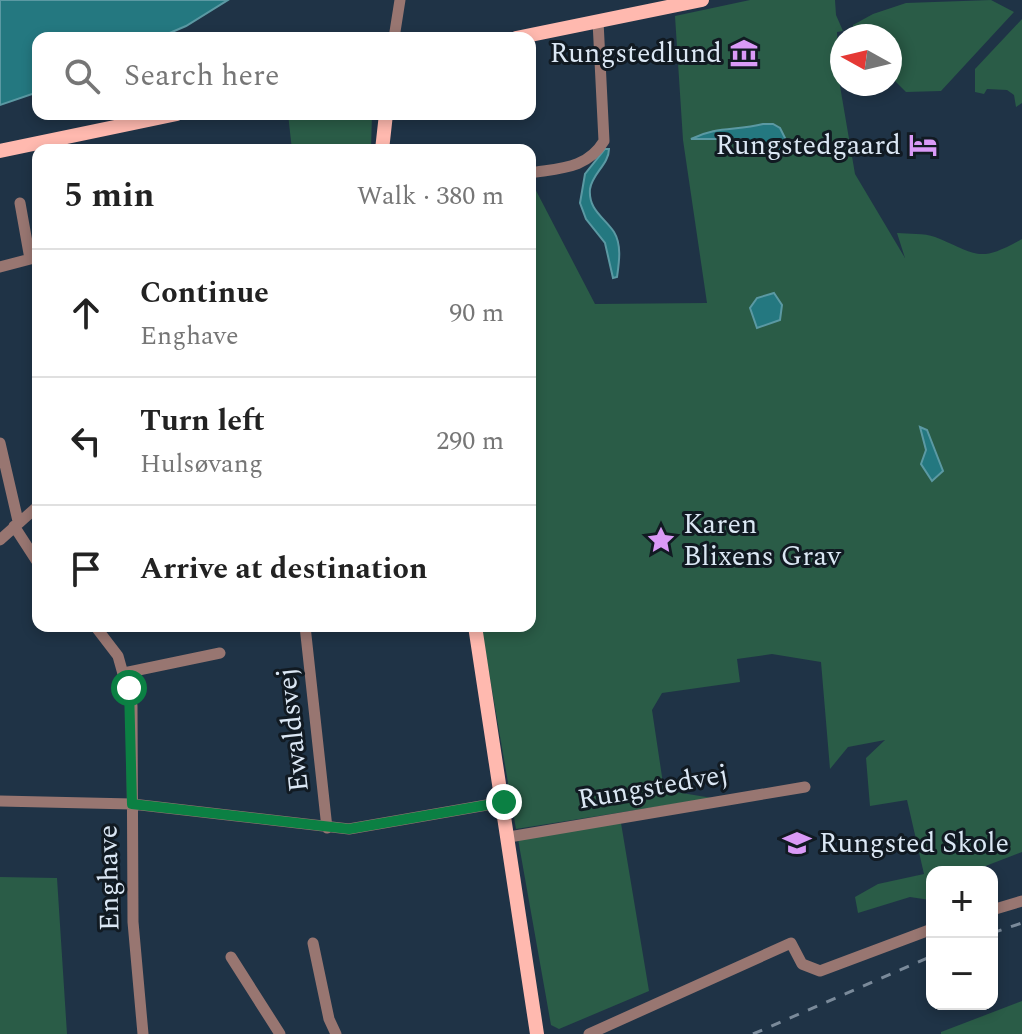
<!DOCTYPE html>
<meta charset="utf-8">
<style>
:root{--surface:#fff;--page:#f6f6f6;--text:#222;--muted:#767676;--line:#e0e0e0}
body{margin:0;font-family:Spectral,serif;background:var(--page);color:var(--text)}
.controls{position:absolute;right:24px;bottom:24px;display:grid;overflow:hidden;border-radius:16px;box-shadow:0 4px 12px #0003}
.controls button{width:72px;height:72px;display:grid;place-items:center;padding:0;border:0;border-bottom:2px solid var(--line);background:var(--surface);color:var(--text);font:40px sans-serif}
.compass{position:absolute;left:830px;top:24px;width:72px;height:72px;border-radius:50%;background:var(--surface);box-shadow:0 4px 12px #0003;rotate:278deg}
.stop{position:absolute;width:24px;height:24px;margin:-18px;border:6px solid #0b8043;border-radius:50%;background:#fff}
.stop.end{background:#0b8043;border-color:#fff;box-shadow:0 2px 8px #0008}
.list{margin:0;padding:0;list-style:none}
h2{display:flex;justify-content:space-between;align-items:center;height:104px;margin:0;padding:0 32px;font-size:34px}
h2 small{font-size:26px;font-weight:400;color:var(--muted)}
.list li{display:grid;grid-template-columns:52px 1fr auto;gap:24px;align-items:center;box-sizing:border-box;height:128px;padding:0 32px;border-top:2px solid var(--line)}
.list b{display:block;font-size:30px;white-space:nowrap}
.list p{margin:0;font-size:26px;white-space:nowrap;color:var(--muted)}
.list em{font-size:26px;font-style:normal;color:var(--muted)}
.icon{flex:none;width:44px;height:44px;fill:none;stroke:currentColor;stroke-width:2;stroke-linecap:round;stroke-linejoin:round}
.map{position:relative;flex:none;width:1022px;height:1034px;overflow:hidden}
.search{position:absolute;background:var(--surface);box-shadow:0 4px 12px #0003;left:32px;top:32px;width:504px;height:88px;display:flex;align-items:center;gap:20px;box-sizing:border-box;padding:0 28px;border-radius:16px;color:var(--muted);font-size:30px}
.panel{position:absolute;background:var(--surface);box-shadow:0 4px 12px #0003;left:32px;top:144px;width:504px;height:488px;border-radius:16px}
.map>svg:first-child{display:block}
.green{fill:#2a5c47}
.water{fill:#247880;stroke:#5b99a3;stroke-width:2}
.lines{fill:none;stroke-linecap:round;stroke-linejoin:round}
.minor{stroke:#987671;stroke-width:11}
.major{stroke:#ffb9af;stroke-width:14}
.rail{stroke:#7a8a9a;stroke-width:3;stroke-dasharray:10 10;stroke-linecap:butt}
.route{stroke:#0b8043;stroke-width:10}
.labels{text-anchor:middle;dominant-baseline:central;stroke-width:6;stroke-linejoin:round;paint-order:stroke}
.poi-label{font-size:28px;fill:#dbe7f4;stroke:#111a22;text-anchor:end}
.street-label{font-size:28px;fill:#dbe7f4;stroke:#111a22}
</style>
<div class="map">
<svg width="1022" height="1034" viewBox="0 0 1022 1034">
<rect width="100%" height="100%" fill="#1f3346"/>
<path class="green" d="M 750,0 L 835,0 L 836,15 L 843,31 L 837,32 L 840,86 L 855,174 L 905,258 L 897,233 C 909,234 924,233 935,237 C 978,254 977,264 1022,239 L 1022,852 L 970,872 L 932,872 L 930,900 L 910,897 L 858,913 L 855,897 L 878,884 L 924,874 L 907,800 L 870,806 L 866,758 L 885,740 L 848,747 L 830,769 L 821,662 L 772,654 L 737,659 L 740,682 L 662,693 L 652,710 L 664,790 L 712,798 L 516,829 L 481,626 L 530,626 L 530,179 L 595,304 L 707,303 L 683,140 L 675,16 Z
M 991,0 L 1014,12 L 941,91 L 906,92 L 890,76 L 890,36 L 853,36 L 853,25 L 873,14 L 906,3 Z
M 1022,19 L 1022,103 L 1016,107 L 1014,95 L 1007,90 L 987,89 L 984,94 L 975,92 L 975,69 Z
M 288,114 L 372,114 L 371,150 L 292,150 Z
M 621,823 L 649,991 L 559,1029 L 551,1025 L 518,839 Z
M 0,877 L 57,878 L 67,1034 L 0,1034 Z
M 1022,1001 L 1022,1034 L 941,1034 L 941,1032 Z"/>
<path class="water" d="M 0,0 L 228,0 L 186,26 L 158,38 L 38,38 L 38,92 L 0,105 Z
M 763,124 L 773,124 L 780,128 L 788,144 L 783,154 L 749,156 L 743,139 L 691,139 C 717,126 736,131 763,124 Z
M 605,149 L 609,149 C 609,164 592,174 590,189 C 588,210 605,218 614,232 C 622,245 619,263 617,277 L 613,278 L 605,243 L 586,219 L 580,203 L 585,174 Z
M 774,293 L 782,305 L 780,320 L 757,328 L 750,308 L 757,298 Z
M 920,427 L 927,430 L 943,471 L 932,481 L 921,464 L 926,450 Z"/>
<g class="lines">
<path class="minor" d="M 394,38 L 400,0
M 530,173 C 560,168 587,169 604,141 L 598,21
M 20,203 L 30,259
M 0,267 L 38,257
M 0,443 L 18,521
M 14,526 L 38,563
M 0,540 L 38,506
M 95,626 L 118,656 L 132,706 L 133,922 L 143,1034
M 305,626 L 327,828
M 124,673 L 220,653
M 0,801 L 132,804 L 349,829 L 504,802
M 509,837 L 805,787
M 992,910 L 1022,901
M 313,943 L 329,1019 L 336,1034
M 231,957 L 280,1034
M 589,1034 L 791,943 L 802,964 L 820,971 L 932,929"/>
<path class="major" d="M 516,38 L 702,0
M 382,150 L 386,114
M 0,151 L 177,114
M 475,626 L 537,1034"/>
<path class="rail" d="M 992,933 L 1022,923
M 753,1034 L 932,956"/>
</g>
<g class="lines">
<path class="route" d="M 129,688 L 132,804 L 349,829 L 504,802"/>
</g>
<defs>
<symbol id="museum-bare" viewBox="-9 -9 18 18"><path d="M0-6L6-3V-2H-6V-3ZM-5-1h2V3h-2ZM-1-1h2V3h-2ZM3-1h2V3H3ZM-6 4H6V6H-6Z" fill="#da9af7" stroke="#111a22" stroke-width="2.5" paint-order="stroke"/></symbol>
<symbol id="hotel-bare" viewBox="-9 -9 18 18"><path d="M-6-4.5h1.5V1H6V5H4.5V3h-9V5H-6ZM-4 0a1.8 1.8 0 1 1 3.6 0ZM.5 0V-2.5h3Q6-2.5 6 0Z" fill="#da9af7" stroke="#111a22" stroke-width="2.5" paint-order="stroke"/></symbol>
<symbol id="sight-bare" viewBox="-9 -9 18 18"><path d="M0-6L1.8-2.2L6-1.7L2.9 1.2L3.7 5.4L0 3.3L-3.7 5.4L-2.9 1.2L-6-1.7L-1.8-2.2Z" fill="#da9af7" stroke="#111a22" stroke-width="2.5" paint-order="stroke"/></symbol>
<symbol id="school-bare" viewBox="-9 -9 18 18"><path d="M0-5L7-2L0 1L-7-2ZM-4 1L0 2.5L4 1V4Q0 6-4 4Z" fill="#da9af7" stroke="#111a22" stroke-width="2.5" paint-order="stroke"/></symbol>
</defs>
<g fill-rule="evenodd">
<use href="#museum-bare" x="724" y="33" width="40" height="40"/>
<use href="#hotel-bare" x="903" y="125" width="40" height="40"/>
<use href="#sight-bare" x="641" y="520" width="40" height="40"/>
<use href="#school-bare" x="777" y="823" width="40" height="40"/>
</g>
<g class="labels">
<g class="poi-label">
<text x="722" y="53">Rungstedlund</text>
<text x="901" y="145">Rungstedgaard</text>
<text x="683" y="524" text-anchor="start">Karen<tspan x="683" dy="32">Blixens Grav</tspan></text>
<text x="819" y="843" text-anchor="start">Rungsted Skole</text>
</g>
<g class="street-label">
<text transform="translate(293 730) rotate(-96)">Ewaldsvej</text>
<text transform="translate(653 787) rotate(-10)">Rungstedvej</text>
<text transform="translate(109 878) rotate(-91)">Enghave</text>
</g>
</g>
</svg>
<div class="controls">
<button>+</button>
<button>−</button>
</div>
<svg class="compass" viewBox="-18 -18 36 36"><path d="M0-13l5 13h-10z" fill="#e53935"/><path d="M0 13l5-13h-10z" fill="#767676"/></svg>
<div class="stop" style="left:129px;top:688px"></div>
<div class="stop end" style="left:504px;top:802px"></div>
<div class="search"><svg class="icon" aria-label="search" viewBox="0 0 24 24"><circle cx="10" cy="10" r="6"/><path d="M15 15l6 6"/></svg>Search here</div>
<section class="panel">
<h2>5 min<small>Walk · 380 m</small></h2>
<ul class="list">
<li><svg class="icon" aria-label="ahead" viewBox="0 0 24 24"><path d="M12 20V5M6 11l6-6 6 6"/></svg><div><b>Continue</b><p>Enghave</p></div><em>90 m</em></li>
<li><svg class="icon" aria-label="left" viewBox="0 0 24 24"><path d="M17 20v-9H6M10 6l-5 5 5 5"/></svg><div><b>Turn left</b><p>Hulsøvang</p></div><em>290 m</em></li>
<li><svg class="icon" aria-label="arrive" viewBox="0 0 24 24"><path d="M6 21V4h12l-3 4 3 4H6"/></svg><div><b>Arrive at destination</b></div></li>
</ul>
</section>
</div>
